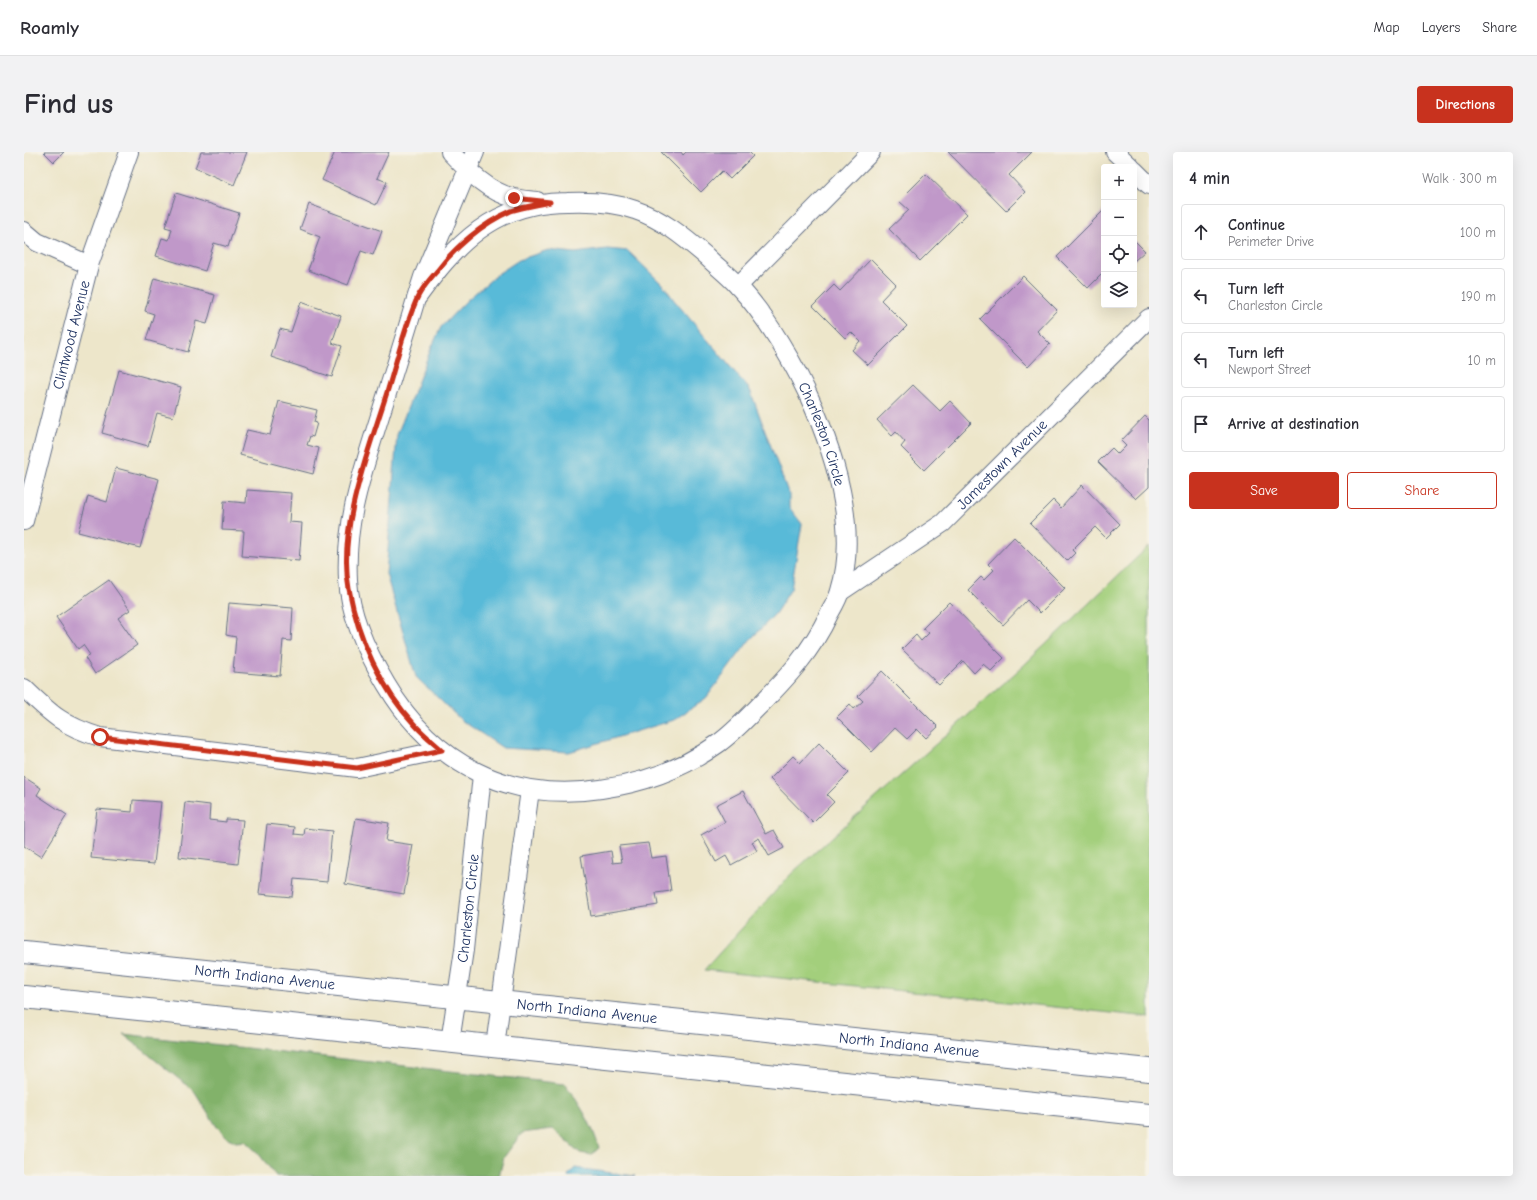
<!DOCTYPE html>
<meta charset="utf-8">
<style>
:root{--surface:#fff;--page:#f2f2f3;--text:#2b2b33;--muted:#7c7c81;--line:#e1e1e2;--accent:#c8321e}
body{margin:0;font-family:"Comic Neue",sans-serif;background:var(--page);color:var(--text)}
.controls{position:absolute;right:12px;top:12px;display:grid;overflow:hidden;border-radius:4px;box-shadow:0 4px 16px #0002}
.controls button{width:36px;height:36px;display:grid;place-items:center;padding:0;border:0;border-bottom:1px solid var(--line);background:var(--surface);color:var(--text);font:20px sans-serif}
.stop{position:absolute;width:12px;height:12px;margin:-9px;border:3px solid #c8321e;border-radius:50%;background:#fff}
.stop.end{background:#c8321e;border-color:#fff;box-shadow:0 1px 4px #0008}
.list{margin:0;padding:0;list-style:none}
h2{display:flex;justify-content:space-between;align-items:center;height:52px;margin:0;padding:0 16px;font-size:17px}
h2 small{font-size:13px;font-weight:400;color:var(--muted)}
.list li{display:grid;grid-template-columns:26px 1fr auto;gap:12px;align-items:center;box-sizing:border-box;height:56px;margin:0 8px 8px;padding:0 8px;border:1px solid var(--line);border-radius:4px}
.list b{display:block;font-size:15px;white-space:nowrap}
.list p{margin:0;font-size:13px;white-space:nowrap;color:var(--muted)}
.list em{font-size:13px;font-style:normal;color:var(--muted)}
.actions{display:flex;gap:8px;padding:12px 16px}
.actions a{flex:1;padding:9px 0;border:1px solid var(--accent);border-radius:4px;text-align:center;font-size:14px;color:var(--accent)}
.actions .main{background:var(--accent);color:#fff}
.icon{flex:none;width:22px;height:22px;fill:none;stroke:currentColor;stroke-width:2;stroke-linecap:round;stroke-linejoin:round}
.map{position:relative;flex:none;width:1125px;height:1024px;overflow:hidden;border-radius:4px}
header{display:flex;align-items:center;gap:24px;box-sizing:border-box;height:56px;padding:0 20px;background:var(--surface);border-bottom:1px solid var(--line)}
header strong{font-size:19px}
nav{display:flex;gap:22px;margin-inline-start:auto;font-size:14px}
.intro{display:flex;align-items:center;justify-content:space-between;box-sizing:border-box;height:96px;padding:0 24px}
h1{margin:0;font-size:28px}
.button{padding:10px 18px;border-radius:4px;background:var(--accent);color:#fff;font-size:14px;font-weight:700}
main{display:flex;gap:24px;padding:0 24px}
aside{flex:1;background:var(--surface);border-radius:4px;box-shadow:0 4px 16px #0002}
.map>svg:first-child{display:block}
.green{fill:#a3cf7b;stroke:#5f7f6c}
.forest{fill:#82b26b;stroke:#4e7064}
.water{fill:#59bad8;stroke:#3a749b}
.building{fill:#c098c9}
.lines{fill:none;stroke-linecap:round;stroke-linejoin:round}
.street-casing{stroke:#646f84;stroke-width:20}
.primary-casing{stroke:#646f84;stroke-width:24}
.street{stroke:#fff;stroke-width:18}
.primary{stroke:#fff;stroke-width:22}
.route{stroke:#c8321e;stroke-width:5}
.labels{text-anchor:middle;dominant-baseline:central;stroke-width:4;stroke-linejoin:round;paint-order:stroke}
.street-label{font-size:15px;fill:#1b2f5e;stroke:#f7f3e8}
</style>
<header>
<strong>Roamly</strong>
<nav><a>Map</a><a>Layers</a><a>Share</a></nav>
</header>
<div class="intro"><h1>Find us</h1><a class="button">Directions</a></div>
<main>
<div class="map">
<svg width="1125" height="1024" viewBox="0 0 1125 1024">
<rect width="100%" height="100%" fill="#f7f3e8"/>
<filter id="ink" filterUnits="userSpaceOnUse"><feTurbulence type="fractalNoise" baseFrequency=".025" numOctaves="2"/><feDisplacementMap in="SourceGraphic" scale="8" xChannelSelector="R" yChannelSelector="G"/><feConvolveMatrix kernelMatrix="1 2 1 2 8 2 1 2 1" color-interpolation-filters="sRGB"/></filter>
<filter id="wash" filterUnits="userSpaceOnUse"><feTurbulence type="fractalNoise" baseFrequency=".012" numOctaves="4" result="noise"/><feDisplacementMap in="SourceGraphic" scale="16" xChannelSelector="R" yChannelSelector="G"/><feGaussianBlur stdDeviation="0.9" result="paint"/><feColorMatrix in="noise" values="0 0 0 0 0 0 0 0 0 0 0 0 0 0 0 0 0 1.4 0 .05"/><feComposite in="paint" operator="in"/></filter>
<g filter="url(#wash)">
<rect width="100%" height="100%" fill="#ede6ca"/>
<path class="green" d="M 1125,394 L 1125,865 L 680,818 L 768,721 L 999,514 Z"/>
<path class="forest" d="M 99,882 L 541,932 C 555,951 569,973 575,996 L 567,1003 L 556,1001 L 529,977 L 498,981 L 480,1005 L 475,1024 L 252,1024 L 234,1001 L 221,989 L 212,990 L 204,986 L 193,975 L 171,940 Z"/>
<path class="water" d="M 583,97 L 604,99 L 640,134 L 650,148 L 726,238 L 765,343 L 765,355 L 778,372 L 767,437 L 751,462 L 725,489 L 682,546 L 650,568 L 545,600 L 479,596 L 437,568 L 392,525 L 362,422 L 373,283 L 406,199 L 417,175 L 443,148 L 475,121 L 495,108 L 524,98 L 551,101 Z
M 551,1016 L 611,1024 L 543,1024 Z"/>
<g id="blocks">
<path class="building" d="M 20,0 L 40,0 L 30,10 Z
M 177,0 L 223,0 L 210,33 L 171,16 Z
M 311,0 L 365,0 L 353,26 L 363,30 L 352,53 L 298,28 Z
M 637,0 L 657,0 L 659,3 L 662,0 L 725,0 L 729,4 L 706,27 L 698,19 L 677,40 Z
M 924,0 L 1008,0 L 985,23 L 1001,40 L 982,59 Z
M 902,22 L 943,62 L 896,109 L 865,77 L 885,58 L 875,49 Z
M 152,41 L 215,61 L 204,95 L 190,91 L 181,119 L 132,104 L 138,86 L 145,88 L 148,77 L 141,75 Z
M 285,52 L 358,79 L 349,103 L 337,99 L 324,133 L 284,118 L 296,85 L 276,77 Z
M 1080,58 L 1080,120 L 1064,136 L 1033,105 Z
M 1110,88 L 1121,99 L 1110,109 Z
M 847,107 L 872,132 L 857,148 L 883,174 L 844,213 L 828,198 L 836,189 L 827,180 L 821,186 L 789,154 L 810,133 L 816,139 Z
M 999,124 L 1033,158 L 1013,179 L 1026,192 L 1004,215 L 956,167 Z
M 130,126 L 191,143 L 183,172 L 172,169 L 164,200 L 122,188 L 130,162 L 121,159 Z
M 277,150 L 317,164 L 308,191 L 318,194 L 308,225 L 247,205 L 256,177 L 267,180 Z
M 95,218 L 157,235 L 149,265 L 133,261 L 124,294 L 78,281 Z
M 889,233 L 916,259 L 926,249 L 947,271 L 900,318 L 877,295 L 881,290 L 872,280 L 868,284 L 853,268 Z
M 255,249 L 293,258 L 290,270 L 293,271 L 289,285 L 286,284 L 283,293 L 295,296 L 289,322 L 216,303 L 223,278 L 246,283 Z
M 1121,264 L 1125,268 L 1125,335 L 1112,347 L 1074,310 L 1088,296 L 1094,302 L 1102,294 L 1097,289 Z
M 92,316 L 135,327 L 116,396 L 54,380 L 64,344 L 83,350 Z
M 1058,333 L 1096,372 L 1082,386 L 1071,375 L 1048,398 L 1051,401 L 1043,409 L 1006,371 L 1029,348 L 1037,356 Z
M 223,338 L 267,341 L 265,370 L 278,371 L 275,409 L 218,404 L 220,379 L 198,378 L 200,349 L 222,351 Z
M 990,385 L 1041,436 L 1016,461 L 1003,448 L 979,473 L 944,438 L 957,425 L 960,428 L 970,418 L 964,412 Z
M 85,428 L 106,458 L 94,466 L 113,493 L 71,522 L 61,506 L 66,503 L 59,493 L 54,497 L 32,465 Z
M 925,450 L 980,506 L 967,519 L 959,512 L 950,521 L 939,509 L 915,533 L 878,497 L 892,483 L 897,489 L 905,481 L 899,476 Z
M 205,451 L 269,456 L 267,489 L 259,488 L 256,524 L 209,520 L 212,485 L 202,483 Z
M 858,519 L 914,575 L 902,586 L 893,577 L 883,587 L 871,576 L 848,600 L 813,565 L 826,552 L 830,557 L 839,549 L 834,544 Z
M 795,591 L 825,621 L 803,643 L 810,650 L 789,671 L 746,627 L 769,604 L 776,611 Z
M 0,625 L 17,636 L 13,643 L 43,663 L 17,705 L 0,694 Z
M 719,639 L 742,682 L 750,678 L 760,696 L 745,704 L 735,686 L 728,690 L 733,699 L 707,713 L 702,704 L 692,710 L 677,683 L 701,670 L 692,653 Z
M 109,648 L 137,650 L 130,712 L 67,706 L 73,657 L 108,660 Z
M 161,650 L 186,653 L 185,668 L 202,670 L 202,667 L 219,668 L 214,712 L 155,705 Z
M 332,666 L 365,671 L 362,689 L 389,693 L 380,742 L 321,732 Z
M 243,672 L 271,675 L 270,682 L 280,683 L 281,676 L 308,679 L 303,730 L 270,727 L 268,745 L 235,742 Z
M 624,691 L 627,706 L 642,704 L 647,739 L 632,741 L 634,753 L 567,764 L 557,704 L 587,699 L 589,711 L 598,710 L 595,694 Z"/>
</g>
</g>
<g filter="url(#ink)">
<use href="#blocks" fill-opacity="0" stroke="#646f84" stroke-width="1"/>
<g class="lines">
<defs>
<g id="street">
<path d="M 426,0 C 443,18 465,41 491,46 C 498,48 506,48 513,49"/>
<path d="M 1091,0 L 1107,15"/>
<path d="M 1110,18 L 1125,33"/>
<path d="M 0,79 L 13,90 L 65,113"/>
<path d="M 714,134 L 847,0"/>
<path id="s1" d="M 392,147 C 411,121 429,97 455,78 C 481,59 511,50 543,50 C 566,49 589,50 611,58 C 638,67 660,85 682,104 C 692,114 704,123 713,133 C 743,164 773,216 790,256 C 813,310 834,380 816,439 C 814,447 809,455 805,462 C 788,499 762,527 733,556 C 721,568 709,581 695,591 C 659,617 621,631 577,637 C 485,651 409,612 362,532 C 344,502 326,464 324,428 C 321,370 337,325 354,270 C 367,229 380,188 392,147 L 399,125 L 451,0"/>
<path id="s2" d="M 0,369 L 65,113 L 105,0"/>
<path id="s3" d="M 816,440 L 919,371 L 1125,166"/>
<path d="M 0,536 C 27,562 39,574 76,585 L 333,616 L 418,598"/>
<path id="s4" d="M 426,890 L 440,798 L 458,623"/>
<path d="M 471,894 L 506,638"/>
</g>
<g id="primary">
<path id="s5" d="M 0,800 L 1125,918"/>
<path d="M 0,845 L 1125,963"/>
</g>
</defs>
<use href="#street" class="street-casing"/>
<use href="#primary" class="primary-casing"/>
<use href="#street" class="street"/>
<use href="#primary" class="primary"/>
</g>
</g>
<g class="lines" filter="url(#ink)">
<path class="route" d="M 76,585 L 333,616 L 418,598 C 409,590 399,582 391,573 C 357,537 334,486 325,437 C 313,375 346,296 364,237 C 373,208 380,177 392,149 C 396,138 406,127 413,119 C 431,95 459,71 487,59 C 499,55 513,53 526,50 L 490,46"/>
</g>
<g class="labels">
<g class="street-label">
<text stroke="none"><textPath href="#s2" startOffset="192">Clintwood Avenue</textPath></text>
<text stroke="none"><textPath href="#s1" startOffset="557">Charleston Circle</textPath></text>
<text stroke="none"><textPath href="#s3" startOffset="207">Jamestown Avenue</textPath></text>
<text stroke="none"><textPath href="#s4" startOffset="135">Charleston Circle</textPath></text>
<text stroke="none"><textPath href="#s5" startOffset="242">North Indiana Avenue</textPath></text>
<text stroke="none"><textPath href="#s5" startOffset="566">North Indiana Avenue</textPath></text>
<text stroke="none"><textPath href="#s5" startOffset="890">North Indiana Avenue</textPath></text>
</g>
</g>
</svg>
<div class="controls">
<button>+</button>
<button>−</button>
<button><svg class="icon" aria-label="locate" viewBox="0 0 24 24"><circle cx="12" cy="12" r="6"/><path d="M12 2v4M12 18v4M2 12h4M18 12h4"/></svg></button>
<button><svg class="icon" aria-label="layers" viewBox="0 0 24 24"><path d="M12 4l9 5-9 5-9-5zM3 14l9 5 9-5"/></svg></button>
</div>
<div class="stop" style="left:76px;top:585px"></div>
<div class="stop end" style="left:490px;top:46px"></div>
</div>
<aside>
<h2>4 min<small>Walk · 300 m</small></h2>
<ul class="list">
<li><svg class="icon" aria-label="ahead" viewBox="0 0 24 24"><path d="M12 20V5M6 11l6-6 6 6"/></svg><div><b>Continue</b><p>Perimeter Drive</p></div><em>100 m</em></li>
<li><svg class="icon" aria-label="left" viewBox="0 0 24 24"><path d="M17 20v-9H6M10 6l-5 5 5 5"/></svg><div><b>Turn left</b><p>Charleston Circle</p></div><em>190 m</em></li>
<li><svg class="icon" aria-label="left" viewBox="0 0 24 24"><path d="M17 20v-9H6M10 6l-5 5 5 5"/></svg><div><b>Turn left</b><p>Newport Street</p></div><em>10 m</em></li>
<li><svg class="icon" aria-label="arrive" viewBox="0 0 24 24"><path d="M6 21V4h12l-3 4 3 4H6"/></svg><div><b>Arrive at destination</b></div></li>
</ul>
<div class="actions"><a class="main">Save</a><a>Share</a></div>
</aside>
</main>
